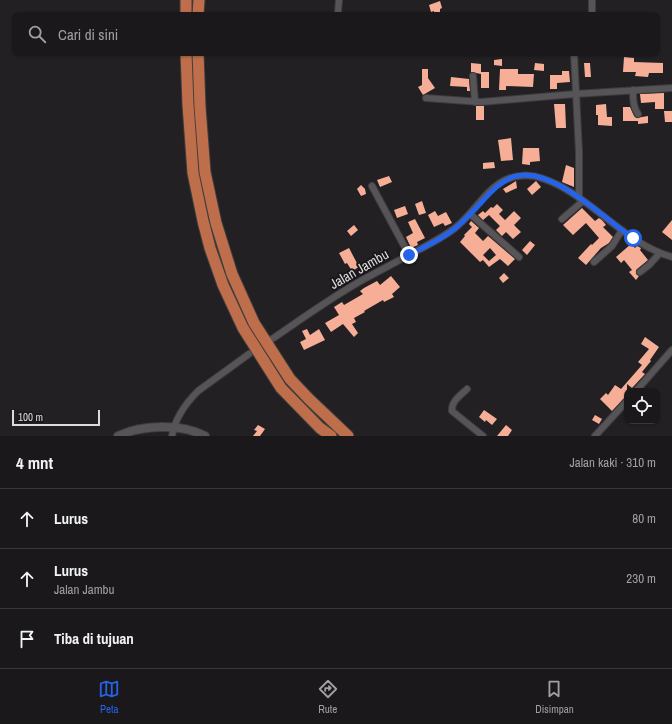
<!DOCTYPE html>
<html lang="id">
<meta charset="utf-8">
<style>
:root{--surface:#1a181a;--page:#272527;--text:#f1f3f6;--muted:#9fa0a2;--line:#383739;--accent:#2563eb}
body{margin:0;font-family:"Archivo Narrow",sans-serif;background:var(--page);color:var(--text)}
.controls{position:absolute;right:12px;bottom:12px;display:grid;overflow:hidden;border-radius:8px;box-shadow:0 1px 3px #0004}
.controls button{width:36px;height:36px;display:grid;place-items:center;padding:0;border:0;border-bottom:1px solid var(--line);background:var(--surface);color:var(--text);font:20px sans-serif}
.scale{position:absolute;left:12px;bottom:10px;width:88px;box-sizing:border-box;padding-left:4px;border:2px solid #dcdbdd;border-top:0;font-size:11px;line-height:14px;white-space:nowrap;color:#dcdbdd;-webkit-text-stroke:3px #19171a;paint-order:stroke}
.stop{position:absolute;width:12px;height:12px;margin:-9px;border:3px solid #2563eb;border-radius:50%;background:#fff}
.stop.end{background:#2563eb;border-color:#fff;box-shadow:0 1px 4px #0008}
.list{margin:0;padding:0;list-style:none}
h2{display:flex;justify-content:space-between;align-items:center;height:52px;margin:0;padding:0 16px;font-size:17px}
h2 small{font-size:13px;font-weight:400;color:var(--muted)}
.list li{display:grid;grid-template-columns:26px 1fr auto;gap:12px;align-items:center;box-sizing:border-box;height:60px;padding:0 16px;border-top:1px solid var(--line)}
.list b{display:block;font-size:15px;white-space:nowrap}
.list p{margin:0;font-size:13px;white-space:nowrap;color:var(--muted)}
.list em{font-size:13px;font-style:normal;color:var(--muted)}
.icon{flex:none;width:22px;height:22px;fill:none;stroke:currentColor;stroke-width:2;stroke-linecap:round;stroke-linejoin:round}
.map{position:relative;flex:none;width:672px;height:436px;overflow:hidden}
.search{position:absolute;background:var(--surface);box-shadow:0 1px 3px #0004;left:12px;right:12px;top:12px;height:44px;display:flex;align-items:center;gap:10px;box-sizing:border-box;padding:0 14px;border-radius:8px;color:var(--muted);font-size:15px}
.sheet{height:232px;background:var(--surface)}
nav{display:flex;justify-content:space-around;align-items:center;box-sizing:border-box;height:56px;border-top:1px solid var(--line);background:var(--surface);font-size:11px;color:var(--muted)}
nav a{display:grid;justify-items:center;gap:2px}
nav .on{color:var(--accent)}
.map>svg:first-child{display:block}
.building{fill:#f7ae97;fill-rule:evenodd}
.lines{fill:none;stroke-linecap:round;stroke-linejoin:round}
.street-casing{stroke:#3e3c3e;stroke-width:8}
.secondary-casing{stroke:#3e3c3e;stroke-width:10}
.highway-casing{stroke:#3e3c3e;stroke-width:13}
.street{stroke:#565457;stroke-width:6}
.secondary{stroke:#565457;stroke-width:8}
.highway{stroke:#be6e4a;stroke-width:11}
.route{stroke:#2563eb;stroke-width:5}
.labels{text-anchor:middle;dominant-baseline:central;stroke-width:4;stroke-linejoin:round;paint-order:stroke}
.street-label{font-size:14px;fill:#dcdbdd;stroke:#19171a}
</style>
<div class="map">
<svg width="672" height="436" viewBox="0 0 672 436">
<rect width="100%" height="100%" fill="#222023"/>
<path class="building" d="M 440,1 L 442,8 L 440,9 L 440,15 L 434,15 L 434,11 L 431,12 L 429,5 Z
M 624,57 L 634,58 L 634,62 L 663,63 L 663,73 L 649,73 L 648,77 L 635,76 L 636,72 L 623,72 Z
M 502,59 L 502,66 L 494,65 L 494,60 Z
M 471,63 L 481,64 L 481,74 L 471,72 Z
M 535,63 L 544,64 L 544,71 L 534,70 Z
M 584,63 L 590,63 L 591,77 L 585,77 Z
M 422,69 L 428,69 L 428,78 L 435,88 L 423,95 L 418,87 L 422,85 Z
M 500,69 L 518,69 L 518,74 L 534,74 L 533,87 L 506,86 L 506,90 L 499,90 Z
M 562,71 L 569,71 L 570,82 L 557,83 L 557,89 L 550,89 L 550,75 L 562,75 Z
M 481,72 L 489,72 L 489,88 L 481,88 Z
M 451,77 L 469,79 L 470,91 L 467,91 L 467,87 L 450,86 Z
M 664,93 L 664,109 L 655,109 L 655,102 L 641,103 L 640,94 Z
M 554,104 L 565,104 L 566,128 L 556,128 Z
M 606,104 L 607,117 L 612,117 L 612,126 L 598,125 L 598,115 L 596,115 L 596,105 Z
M 476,106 L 484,106 L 484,120 L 476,120 Z
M 623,107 L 630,107 L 634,116 L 636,118 L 648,116 L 648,123 L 638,124 L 638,121 L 623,121 Z
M 664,111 L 672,111 L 672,122 L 665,122 Z
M 511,138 L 513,160 L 501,161 L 498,140 Z
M 523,148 L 539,148 L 540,161 L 530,162 L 530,165 L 522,164 Z
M 494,162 L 495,168 L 483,169 L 483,163 Z
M 566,165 L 574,168 L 574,187 L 562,182 Z
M 389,176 L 392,182 L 380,187 L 377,180 Z
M 516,181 L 517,188 L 506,193 L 503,189 Z
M 536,181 L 541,187 L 532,195 L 527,189 Z
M 361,185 L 365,189 L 366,194 L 361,196 L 357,189 Z
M 422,201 L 426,213 L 419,215 L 415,204 Z
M 497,204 L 503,210 L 499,214 L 505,220 L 514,211 L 521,218 L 514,225 L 521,232 L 513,239 L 506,232 L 502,236 L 496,230 L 500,226 L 489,215 L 483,220 L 478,215 L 483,211 L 485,213 L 491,207 L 493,208 Z
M 405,206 L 408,214 L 397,218 L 394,210 Z
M 582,208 L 595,221 L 599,218 L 602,220 L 606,225 L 603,227 L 613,237 L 609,243 L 601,248 L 586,265 L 578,258 L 591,244 L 592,245 L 599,238 L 586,223 L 573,235 L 563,225 Z
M 435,211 L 438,216 L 446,212 L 452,223 L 445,226 L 443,223 L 434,227 L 428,215 Z
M 415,219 L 425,238 L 417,242 L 418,245 L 411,248 L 406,237 L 413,233 L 408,222 Z
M 672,220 L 672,240 L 662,232 Z
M 471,221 L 479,228 L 475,233 L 483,241 L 488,236 L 515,259 L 508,266 L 500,259 L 489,267 L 483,260 L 480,262 L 460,242 L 465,236 L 464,235 L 472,227 L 469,224 ZM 490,248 L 496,255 L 489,261 L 483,255 Z
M 354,225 L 358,230 L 351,236 L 347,231 Z
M 530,241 L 535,245 L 527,255 L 522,250 Z
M 631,244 L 635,248 L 637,246 L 641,248 L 640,250 L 648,260 L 636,270 L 636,274 L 639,276 L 636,280 L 629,272 L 632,270 L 624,260 L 621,263 L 616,257 Z
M 349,248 L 359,267 L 352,271 L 347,263 L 345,264 L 339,253 Z
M 504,273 L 509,278 L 503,283 L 499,278 Z
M 391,276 L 400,287 L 392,294 L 394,297 L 384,302 L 383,300 L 364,311 L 365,312 L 354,318 L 356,322 L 352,324 L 358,333 L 354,337 L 343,324 L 331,332 L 325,323 L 339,315 L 334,307 L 342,302 L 344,305 L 363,294 L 360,291 L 364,288 L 377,281 L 380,285 Z
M 307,329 L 310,335 L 319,329 L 325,340 L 304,350 L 300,342 L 306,339 L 302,331 Z
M 645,337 L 659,347 L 650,360 L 651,361 L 642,372 L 645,374 L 632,388 L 627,384 L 627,395 L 612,411 L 600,399 L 606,393 L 608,395 L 615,385 L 621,389 L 642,365 L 638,362 L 649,349 L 641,344 Z
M 484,410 L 497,419 L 492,425 L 486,420 L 485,422 L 479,417 Z
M 595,415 L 602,419 L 599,424 L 592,420 Z
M 258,425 L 265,429 L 260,436 L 253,436 L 257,431 L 254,430 Z
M 506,425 L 512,430 L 508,436 L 497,436 Z"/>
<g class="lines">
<defs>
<path id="street" d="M 592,0 L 592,15
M 338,12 L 339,0
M 574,53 L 579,152 L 579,198
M 473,76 L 475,102
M 633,90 C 633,99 633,107 638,114
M 426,98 L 481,102 L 575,94 L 672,88
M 372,186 L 409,255
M 470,214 L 519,257
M 562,219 L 583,201
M 594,262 L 612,246 L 622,230
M 640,272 L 649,265 L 660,253
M 272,339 C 303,318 333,296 366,278 C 381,270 396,262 411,254 C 426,246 442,238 455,228 C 473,214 486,189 505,180 C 516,175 530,174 541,178 C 589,193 622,243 672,257
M 467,389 C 461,395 451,401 452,411 L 483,436
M 636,391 L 672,350
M 172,436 C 175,418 185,404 198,391 L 249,354
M 595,436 L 627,401"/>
<path id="secondary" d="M 118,436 C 141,425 181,423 205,436"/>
<path id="highway" d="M 186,15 L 186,0
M 198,15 L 199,0
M 186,53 L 188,105 L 193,173 L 203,221 L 210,248 L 223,285 L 243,328 L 281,388 L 320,428 L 331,436
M 198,53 L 200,107 L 205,172 L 216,223 L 232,274 L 254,323 L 290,379 L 309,399 L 348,436"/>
</defs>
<use href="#street" class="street-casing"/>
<use href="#secondary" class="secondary-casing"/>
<use href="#highway" class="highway-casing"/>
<use href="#street" class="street"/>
<use href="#secondary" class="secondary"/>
<use href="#highway" class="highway"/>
</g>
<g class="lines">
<path class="route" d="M 409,255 C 426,246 445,238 459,225 C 497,191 506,155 564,188 C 589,202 610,222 633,238"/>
</g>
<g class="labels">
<g class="street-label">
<text transform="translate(359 269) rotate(-30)">Jalan Jambu</text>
</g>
</g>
</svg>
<div class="controls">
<button><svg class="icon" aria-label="locate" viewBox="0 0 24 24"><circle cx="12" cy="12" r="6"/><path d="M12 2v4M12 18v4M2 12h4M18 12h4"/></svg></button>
</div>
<div class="scale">100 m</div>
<div class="stop" style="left:633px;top:238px"></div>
<div class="stop end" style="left:409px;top:255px"></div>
<div class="search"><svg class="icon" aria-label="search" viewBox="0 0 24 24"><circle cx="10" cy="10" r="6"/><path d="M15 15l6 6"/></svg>Cari di sini</div>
</div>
<section class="sheet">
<h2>4 mnt<small>Jalan kaki · 310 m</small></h2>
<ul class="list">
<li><svg class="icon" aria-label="ahead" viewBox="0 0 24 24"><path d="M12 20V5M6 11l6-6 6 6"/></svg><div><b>Lurus</b></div><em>80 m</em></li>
<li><svg class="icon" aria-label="ahead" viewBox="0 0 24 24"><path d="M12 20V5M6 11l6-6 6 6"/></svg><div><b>Lurus</b><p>Jalan Jambu</p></div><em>230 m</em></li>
<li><svg class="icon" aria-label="arrive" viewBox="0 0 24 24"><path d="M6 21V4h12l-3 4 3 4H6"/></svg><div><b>Tiba di tujuan</b></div></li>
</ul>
</section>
<nav>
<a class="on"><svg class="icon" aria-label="map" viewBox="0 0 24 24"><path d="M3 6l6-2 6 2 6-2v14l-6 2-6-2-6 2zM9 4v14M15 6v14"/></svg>Peta</a>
<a><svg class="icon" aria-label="directions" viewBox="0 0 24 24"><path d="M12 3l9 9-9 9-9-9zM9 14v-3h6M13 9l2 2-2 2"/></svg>Rute</a>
<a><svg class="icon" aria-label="saved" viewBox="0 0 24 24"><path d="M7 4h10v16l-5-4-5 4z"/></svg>Disimpan</a>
</nav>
